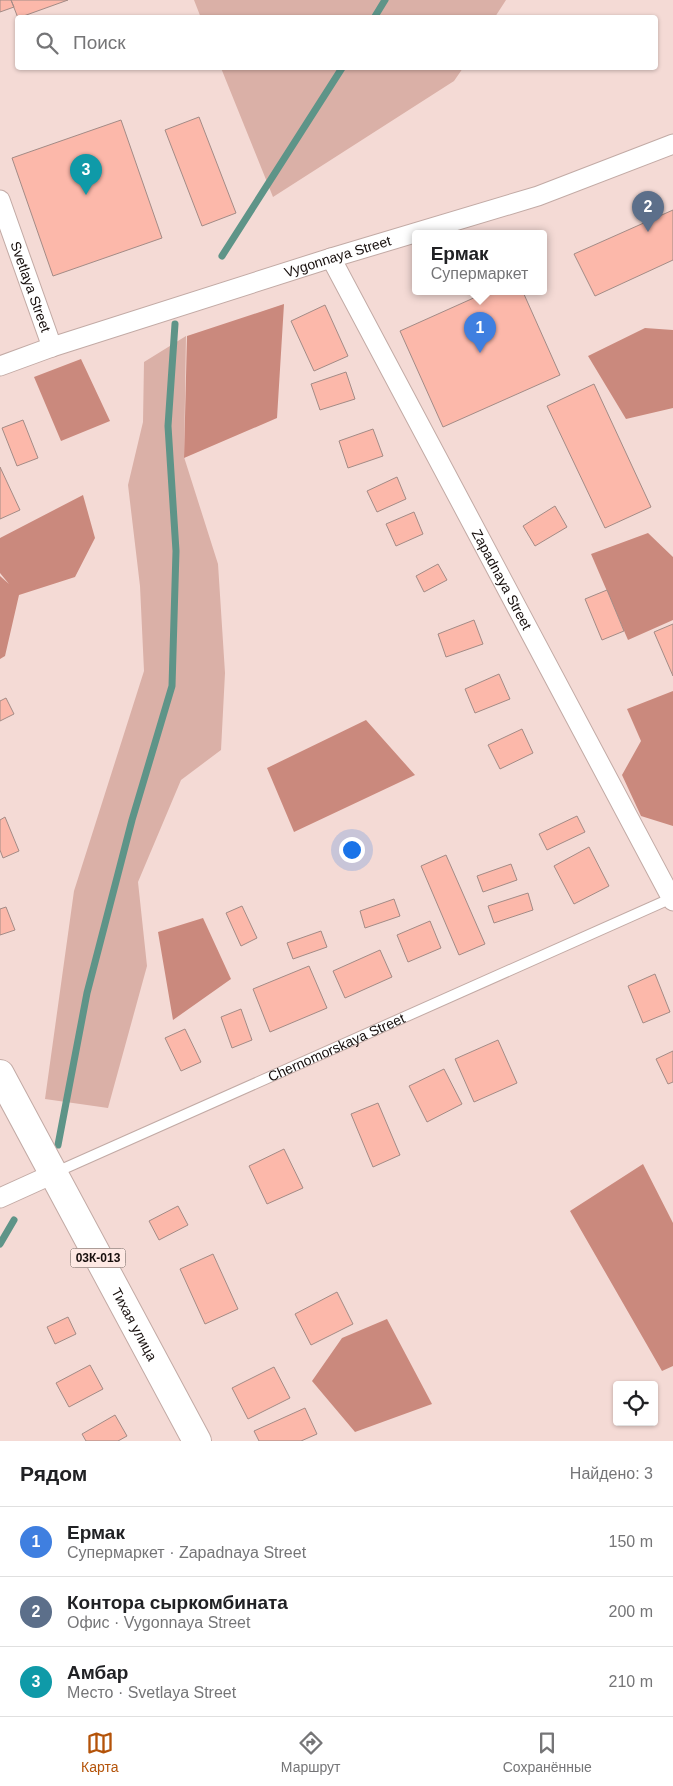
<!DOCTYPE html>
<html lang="ru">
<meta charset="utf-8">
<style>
:root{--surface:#fff;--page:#f6f6f6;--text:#202124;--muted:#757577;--line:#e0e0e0;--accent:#b45309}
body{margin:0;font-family:Helvetica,sans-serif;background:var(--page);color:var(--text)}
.controls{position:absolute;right:15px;bottom:15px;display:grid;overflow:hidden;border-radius:5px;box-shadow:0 1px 4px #0004}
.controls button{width:45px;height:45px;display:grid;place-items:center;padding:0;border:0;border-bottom:1px solid var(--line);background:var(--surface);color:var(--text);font:25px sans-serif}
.you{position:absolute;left:351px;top:849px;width:18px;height:18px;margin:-12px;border:4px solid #fff;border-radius:50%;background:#1a73e8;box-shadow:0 0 0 8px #1a73e833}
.badge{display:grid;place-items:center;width:32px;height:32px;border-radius:50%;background:var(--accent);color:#fff;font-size:16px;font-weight:700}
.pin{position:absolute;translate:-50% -41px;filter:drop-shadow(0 1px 2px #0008)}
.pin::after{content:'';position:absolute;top:26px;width:18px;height:15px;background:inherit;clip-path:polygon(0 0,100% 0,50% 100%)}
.popup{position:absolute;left:412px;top:230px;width:135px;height:65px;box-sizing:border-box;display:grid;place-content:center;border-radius:5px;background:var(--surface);filter:drop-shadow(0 1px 4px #0005);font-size:16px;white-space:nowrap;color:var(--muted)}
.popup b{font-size:19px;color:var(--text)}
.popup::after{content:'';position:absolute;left:50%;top:100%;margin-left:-10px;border:10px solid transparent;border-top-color:var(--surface)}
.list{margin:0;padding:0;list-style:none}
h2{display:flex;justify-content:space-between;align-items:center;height:65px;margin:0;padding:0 20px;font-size:21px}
h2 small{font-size:16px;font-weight:400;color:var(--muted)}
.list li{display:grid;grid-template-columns:32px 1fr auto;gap:15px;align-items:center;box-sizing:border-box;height:70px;padding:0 20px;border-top:1px solid var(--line)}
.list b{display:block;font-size:19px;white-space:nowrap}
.list p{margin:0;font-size:16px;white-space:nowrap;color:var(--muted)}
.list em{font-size:16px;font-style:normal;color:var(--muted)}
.icon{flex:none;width:28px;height:28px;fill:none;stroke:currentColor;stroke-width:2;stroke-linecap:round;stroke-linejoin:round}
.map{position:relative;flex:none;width:673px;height:1441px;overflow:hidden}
.search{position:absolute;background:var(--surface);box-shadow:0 1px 4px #0004;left:15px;right:15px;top:15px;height:55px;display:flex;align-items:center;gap:12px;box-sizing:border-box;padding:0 18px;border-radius:5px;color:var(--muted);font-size:19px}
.sheet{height:275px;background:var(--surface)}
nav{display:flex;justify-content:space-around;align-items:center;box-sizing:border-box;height:70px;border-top:1px solid var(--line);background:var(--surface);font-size:14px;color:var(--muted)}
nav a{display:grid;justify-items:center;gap:2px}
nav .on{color:var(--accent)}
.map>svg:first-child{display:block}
.green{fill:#dab0a7}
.forest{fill:#ca897d}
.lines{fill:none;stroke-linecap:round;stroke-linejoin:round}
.stream{stroke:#5e9488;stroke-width:7}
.building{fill:#fcb8aa;stroke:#a38b86}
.lane-casing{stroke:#c2aaa5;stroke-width:12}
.street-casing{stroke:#c2aaa5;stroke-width:21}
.primary-casing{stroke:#c2aaa5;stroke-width:30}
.lane{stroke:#fff;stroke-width:10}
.street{stroke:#fff;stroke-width:19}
.primary{stroke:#fff;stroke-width:28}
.labels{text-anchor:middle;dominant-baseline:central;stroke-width:4.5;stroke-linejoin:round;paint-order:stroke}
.shield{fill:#fee9e4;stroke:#5c504d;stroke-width:1}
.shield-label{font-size:12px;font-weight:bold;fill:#160e0c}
.street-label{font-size:14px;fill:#160e0c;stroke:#fee9e4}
</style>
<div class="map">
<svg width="673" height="1441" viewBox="0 0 673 1441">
<rect width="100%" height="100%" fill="#f4dad5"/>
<path class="green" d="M 194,0 L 506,0 L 495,17 L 201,18 Z
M 221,68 L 463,68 L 454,81 L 273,197 Z
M 186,336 L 184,457 L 218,564 L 225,673 L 221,750 L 181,780 L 138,882 L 147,966 L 108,1108 L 45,1099 L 74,891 L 144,671 L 140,586 L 128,485 L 143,422 L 144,362 Z"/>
<path class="forest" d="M 284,304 L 277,418 L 184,458 L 187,336 Z
M 645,328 L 673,330 L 673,408 L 626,419 L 588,356 Z
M 81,359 L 110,421 L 61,441 L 34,377 Z
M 83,495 L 95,538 L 75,577 L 19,595 L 5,656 L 0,659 L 0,576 L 9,584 L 0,573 L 0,538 Z
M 648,533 L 673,557 L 673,620 L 628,640 L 591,554 Z
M 673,691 L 673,826 L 641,816 L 622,775 L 641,741 L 627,709 Z
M 366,720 L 415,775 L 294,832 L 267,768 Z
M 203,918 L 231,979 L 173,1020 L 158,932 Z
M 643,1164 L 673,1223 L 673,1366 L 662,1371 L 570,1211 Z
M 387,1319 L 432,1404 L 355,1432 L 312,1381 L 342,1338 Z"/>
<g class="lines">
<path class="stream" d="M 374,18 L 385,0
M 222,256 L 342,68
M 58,1145 L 87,993 L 132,820 L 172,686 L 176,551 L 168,426 L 175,324
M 0,1244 L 14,1220"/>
</g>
<path class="building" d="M 0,0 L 11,0 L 14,7 L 0,12 Z
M 11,0 L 68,0 L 18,18 Z
M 199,117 L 236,213 L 202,226 L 165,130 Z
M 121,120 L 162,238 L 53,276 L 12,158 Z
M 673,210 L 673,260 L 595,296 L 574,254 Z
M 487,292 L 523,292 L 560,375 L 443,427 L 400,331 Z
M 325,305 L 348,356 L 314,371 L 291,321 Z
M 346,372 L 355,399 L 320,410 L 311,384 Z
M 594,384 L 651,507 L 605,528 L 547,406 Z
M 23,420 L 38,458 L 17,466 L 2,428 Z
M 373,429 L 383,456 L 348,468 L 339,441 Z
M 0,467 L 20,510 L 0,519 Z
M 397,477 L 406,499 L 377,512 L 367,491 Z
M 555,506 L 567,527 L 535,546 L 523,526 Z
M 414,512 L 423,534 L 396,546 L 386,524 Z
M 438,564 L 447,580 L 424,592 L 416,576 Z
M 607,590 L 624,631 L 602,640 L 585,599 Z
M 474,620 L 483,644 L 446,657 L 438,634 Z
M 673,624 L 673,676 L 654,632 Z
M 499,674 L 510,699 L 475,713 L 465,689 Z
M 6,698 L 14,714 L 0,721 L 0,701 Z
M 522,729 L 533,753 L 500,769 L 488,745 Z
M 577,816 L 585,832 L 547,850 L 539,834 Z
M 5,817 L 19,851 L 3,858 L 0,850 L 0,820 Z
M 589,847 L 609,886 L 574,904 L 554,866 Z
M 446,855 L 485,944 L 459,955 L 421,866 Z
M 511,864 L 517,880 L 483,892 L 477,876 Z
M 528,893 L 533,910 L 494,923 L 488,906 Z
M 394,899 L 400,916 L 365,928 L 360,911 Z
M 242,906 L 257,938 L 241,946 L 226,913 Z
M 6,907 L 15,930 L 0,935 L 0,909 Z
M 430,921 L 441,948 L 408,962 L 397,935 Z
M 321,931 L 327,947 L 293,959 L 287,943 Z
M 380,950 L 392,977 L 345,998 L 333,971 Z
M 309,966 L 327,1008 L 270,1032 L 253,989 Z
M 655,974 L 670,1012 L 643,1023 L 628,986 Z
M 241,1009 L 252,1040 L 232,1048 L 221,1017 Z
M 185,1029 L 201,1062 L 181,1071 L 165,1038 Z
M 498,1040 L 517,1083 L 474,1102 L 455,1059 Z
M 673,1051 L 673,1082 L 668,1084 L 656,1059 Z
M 444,1069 L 462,1104 L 427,1122 L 409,1086 Z
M 378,1103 L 400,1155 L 373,1167 L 351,1114 Z
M 284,1149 L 303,1188 L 267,1204 L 249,1166 Z
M 178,1206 L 188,1225 L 159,1240 L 149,1221 Z
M 213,1254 L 238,1309 L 205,1324 L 180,1269 Z
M 337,1292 L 353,1324 L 311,1345 L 295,1314 Z
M 68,1317 L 76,1334 L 55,1344 L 47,1327 Z
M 90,1365 L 103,1389 L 69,1407 L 56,1383 Z
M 274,1367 L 290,1398 L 248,1419 L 232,1388 Z
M 305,1408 L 317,1434 L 301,1441 L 259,1441 L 254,1431 Z
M 115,1415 L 127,1436 L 118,1441 L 86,1441 L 82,1434 Z"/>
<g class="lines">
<defs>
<g id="lane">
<path id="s1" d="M 54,1173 L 672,898"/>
</g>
<g id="street">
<path id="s2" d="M 0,200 L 52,347"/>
<path id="s3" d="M 331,258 L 673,901"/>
<path id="s4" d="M 0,366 L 52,347 L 331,258 L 538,196 L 673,144"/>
<path d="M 0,1198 L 53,1174"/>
</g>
<g id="primary">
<path id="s5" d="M 0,1074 L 197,1441"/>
</g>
</defs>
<use href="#lane" class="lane-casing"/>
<use href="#street" class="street-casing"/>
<use href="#primary" class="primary-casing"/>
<use href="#lane" class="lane"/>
<use href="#street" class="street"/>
<use href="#primary" class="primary"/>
</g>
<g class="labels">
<rect class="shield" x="70.5" y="1248.5" width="55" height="19" rx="4"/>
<g class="shield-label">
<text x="98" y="1258">03К-013</text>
</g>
<g class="street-label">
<text stroke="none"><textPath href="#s4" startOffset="355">Vygonnaya Street</textPath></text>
<text stroke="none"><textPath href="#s2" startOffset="92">Svetlaya Street</textPath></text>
<text stroke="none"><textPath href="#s3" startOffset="364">Zapadnaya Street</textPath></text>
<text stroke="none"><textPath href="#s1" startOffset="309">Chernomorskaya Street</textPath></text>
<text stroke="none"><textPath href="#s5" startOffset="284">Тихая улица</textPath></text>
</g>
</g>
</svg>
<div class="controls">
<button><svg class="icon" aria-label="locate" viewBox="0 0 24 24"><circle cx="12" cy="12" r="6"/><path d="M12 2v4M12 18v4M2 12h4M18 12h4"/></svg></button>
</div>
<div class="you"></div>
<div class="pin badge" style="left:480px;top:353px;background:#3f7fe0">1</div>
<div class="popup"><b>Ермак</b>Супермаркет</div>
<div class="pin badge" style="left:648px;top:232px;background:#5c6f8a">2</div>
<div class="pin badge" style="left:86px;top:195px;background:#0f9aa8">3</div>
<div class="search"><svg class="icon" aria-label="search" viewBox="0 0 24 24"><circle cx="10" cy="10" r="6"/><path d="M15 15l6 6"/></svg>Поиск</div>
</div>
<section class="sheet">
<h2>Рядом<small>Найдено: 3</small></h2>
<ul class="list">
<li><span class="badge" style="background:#3f7fe0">1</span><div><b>Ермак</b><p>Супермаркет · Zapadnaya Street</p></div><em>150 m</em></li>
<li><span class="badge" style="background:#5c6f8a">2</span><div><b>Контора сыркомбината</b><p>Офис · Vygonnaya Street</p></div><em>200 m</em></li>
<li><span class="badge" style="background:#0f9aa8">3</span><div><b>Амбар</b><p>Место · Svetlaya Street</p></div><em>210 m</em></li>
</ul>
</section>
<nav>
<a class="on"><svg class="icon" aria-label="map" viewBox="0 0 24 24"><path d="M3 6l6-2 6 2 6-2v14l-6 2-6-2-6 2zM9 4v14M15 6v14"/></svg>Карта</a>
<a><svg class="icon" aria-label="directions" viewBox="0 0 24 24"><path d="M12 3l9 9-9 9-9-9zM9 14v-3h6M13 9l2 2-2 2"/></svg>Маршрут</a>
<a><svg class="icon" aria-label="saved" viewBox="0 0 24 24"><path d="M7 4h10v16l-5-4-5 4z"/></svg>Сохранённые</a>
</nav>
